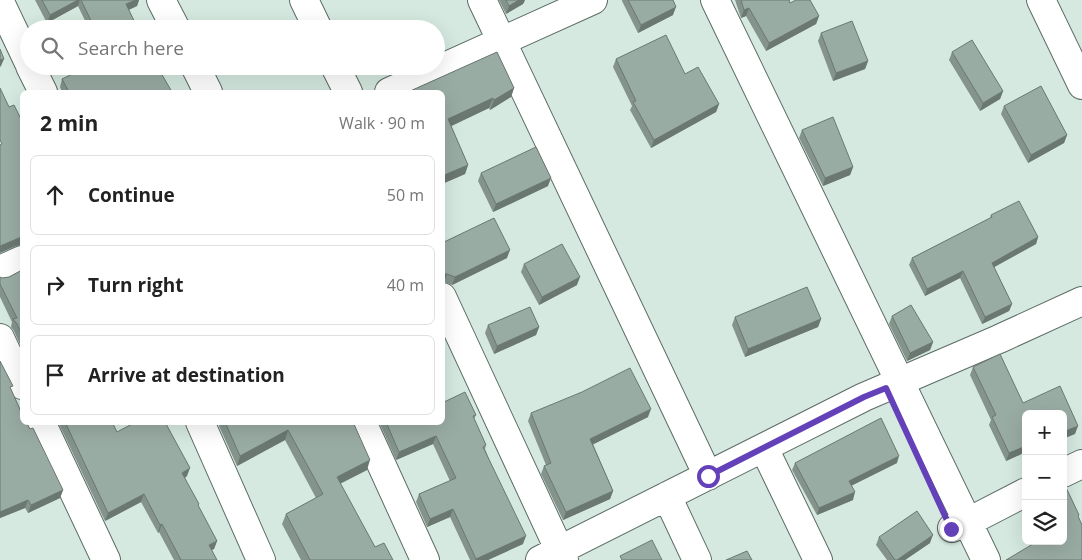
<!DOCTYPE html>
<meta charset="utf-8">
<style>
:root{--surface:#fff;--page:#f2f2f2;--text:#222;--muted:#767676;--line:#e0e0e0}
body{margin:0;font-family:"Open Sans",sans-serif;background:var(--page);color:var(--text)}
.controls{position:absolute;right:15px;bottom:15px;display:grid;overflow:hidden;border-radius:8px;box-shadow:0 5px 20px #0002}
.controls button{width:45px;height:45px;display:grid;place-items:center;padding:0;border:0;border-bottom:1px solid var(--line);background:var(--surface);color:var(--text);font:25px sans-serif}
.stop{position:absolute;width:15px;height:15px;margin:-11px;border:4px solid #6441b9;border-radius:50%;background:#fff}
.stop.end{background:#6441b9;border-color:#fff;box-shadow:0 1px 5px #0008}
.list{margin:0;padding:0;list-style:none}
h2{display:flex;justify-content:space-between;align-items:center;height:65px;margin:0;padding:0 20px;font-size:21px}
h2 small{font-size:16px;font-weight:400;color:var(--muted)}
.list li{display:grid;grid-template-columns:32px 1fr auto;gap:15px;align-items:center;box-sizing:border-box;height:80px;margin:0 10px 10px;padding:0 10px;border:1px solid var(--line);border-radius:8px}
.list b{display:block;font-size:19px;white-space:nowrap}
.list em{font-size:16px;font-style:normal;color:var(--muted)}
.icon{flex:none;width:28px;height:28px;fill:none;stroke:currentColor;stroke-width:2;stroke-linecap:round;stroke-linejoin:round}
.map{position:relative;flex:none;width:1082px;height:560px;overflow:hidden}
.search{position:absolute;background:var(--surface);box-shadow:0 5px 20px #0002;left:20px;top:20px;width:425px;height:55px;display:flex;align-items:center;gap:12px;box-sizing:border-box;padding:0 18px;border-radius:28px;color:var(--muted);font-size:19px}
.panel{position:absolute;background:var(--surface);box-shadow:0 5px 20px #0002;left:20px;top:90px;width:425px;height:335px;border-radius:8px}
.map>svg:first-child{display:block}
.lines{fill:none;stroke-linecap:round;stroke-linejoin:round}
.street-casing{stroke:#5b6c65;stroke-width:30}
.street{stroke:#fff;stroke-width:28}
.wall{fill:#84948c}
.shaded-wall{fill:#6b7872}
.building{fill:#99aca3;stroke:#6b7872}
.route{stroke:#6441b9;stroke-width:6}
</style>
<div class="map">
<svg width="1082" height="560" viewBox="0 0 1082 560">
<rect width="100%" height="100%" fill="#d5e9e0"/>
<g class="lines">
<defs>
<path id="street" d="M 161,0 L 176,29
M 304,0 L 318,29
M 482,0 L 708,476
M 715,0 L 986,560
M 1041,0 L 1082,85
M 0,2 L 29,63
M 30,66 L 43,92
M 195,66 L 208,92
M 335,66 L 348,92
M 389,92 L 593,0
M 0,270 L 22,260
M 442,297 L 564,560
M 0,338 L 22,385
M 41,422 L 106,560
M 200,422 L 261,560
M 362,422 L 425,560
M 764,448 L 818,560
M 1063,473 L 1082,464
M 667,496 L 697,560
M 952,528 L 968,522 L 1026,492
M 540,560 L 864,397 L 999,339 L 1082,301"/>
</defs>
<use href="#street" class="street-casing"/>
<use href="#street" class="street"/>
</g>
<path class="wall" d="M 35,0 L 139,0 L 137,6 L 129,10 L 138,29 L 89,29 L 78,6 L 47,23 Z
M 499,0 L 525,0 L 523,4 L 506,14 Z
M 622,0 L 673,0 L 673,15 L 638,33 L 622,1 Z
M 735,0 L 789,0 L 790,3 L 819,16 L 816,24 L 766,51 L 746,16 L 741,18 Z
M 821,33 L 868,61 L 865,69 L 833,81 L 818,41 Z
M 497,52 L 514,88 L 511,97 L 490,110 L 489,108 L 451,126 L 468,165 L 465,174 L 442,184 L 442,92 L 408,92 Z
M 952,52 L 1003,91 L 1000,99 L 980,111 L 949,60 Z
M 616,59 L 685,74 L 719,104 L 716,112 L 651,148 L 630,110 L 632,106 L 613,67 Z
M 62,79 L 172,92 L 62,92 L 60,87 Z
M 1004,106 L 1067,135 L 1064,143 L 1028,163 L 1001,114 Z
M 802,130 L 853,167 L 850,175 L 823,186 L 799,138 Z
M 481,173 L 548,186 L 493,212 L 478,181 Z
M 991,215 L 1038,237 L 1036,244 L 994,267 L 1012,304 L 1009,311 L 982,324 L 960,278 L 925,296 L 909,265 L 912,258 L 990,218 Z
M 442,243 L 507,258 L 452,285 L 444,282 Z
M 524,264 L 577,285 L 539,305 L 521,272 Z
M 22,270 L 22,349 L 14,331 L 11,327 L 12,322 L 0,297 L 0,277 L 2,278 L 9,277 Z
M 892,316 L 933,342 L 930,350 L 907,361 L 889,324 Z
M 735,317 L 821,319 L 818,327 L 745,357 L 732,325 Z
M 488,325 L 539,327 L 536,335 L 494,354 L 485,333 Z
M 0,361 L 11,390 L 30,429 L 63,490 L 60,498 L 28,513 L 25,508 L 0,518 Z
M 973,367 L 1023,403 L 1075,434 L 1026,414 L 1026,452 L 1006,461 L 989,425 L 991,420 L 970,375 Z
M 531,413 L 648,417 L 593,444 L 613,491 L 610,499 L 563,520 L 541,474 L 544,466 L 546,465 L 528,421 Z
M 476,415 L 474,419 L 486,445 L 485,449 L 523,544 L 488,560 L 470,560 L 450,517 L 427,527 L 416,502 L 419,494 L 450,481 L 433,444 L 396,460 L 379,422 L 442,422 Z
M 59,422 L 112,422 L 117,432 L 187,476 L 185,478 L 198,506 L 217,541 L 214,549 L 211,550 L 217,560 L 174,560 L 159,532 L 158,533 L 141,502 L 105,521 L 59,424 Z
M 220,422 L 353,422 L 367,470 L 340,484 L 375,547 L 393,560 L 301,560 L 282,524 L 286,514 L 316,498 L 285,440 L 237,466 L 219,426 Z
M 795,463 L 897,463 L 852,485 L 853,500 L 817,515 L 792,470 Z
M 879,537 L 930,543 L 905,560 L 887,560 L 876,545 Z"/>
<path class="shaded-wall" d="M 78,0 L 80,0 L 78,6 L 47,23 L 50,15 Z
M 136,0 L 139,0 L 137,6 L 123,12 L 126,4 Z
M 519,0 L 525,0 L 523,4 L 506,14 L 509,6 Z
M 676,7 L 673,15 L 638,33 L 641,25 Z
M 749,8 L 746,16 L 741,18 L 744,10 Z
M 819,16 L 816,24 L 766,51 L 769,43 Z
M 4,59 L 1,66 L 0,67 L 0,60 Z
M 868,61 L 865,69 L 833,81 L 836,73 Z
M 514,88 L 511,97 L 490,110 L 494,100 Z
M 1003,91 L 1000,99 L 980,111 L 983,103 Z
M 493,98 L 489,108 L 445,129 L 448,119 Z
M 719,104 L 716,112 L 651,148 L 654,140 Z
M 1067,135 L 1064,143 L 1028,163 L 1031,155 Z
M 468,165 L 465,174 L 442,184 L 442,176 Z
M 853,167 L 850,175 L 823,186 L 825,178 Z
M 551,178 L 548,186 L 493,212 L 496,204 Z
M 22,237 L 22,245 L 16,246 L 0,253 L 0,246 L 19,238 Z
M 1038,237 L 1036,244 L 989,270 L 992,263 Z
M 510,250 L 507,258 L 452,285 L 455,277 Z
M 963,271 L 960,278 L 925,296 L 927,289 Z
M 442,274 L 447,274 L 444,282 L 442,282 Z
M 580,277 L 577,285 L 539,305 L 542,297 Z
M 1012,304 L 1009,311 L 982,324 L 985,317 Z
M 821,319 L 818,327 L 745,357 L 748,349 Z
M 539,327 L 536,335 L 494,354 L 497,346 Z
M 933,342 L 930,350 L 907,361 L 910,353 Z
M 651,409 L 648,417 L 588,447 L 590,439 Z
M 1078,426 L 1075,434 L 1063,439 L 1063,432 Z
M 288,430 L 285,440 L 237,466 L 240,456 Z
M 436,436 L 433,444 L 396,460 L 399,452 Z
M 1026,446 L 1026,452 L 1006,461 L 1009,453 Z
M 899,456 L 897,463 L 847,488 L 849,481 Z
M 370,460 L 367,470 L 333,487 L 337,477 Z
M 190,468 L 187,476 L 179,481 L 182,473 Z
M 63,490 L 60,498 L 28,513 L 31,505 Z
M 613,491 L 610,499 L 563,520 L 566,512 Z
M 855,492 L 853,500 L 817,515 L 819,508 Z
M 144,494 L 141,502 L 105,521 L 108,513 Z
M 28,500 L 25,508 L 0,518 L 0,512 Z
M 453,509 L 450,517 L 427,527 L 430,519 Z
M 162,524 L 159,532 L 158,533 L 160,525 Z
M 933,535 L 930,543 L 905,560 L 897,560 Z
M 526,536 L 523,544 L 488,560 L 475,560 L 476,559 Z
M 217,541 L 214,549 L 206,553 L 209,545 Z"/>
<path class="building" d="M 42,0 L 78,0 L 50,15 Z
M 81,0 L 136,0 L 126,4 L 138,29 L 95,29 Z
M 506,0 L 519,0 L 509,6 Z
M 628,0 L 673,0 L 676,7 L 641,25 Z
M 741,0 L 789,0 L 790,3 L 796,0 L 810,0 L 819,16 L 769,43 L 749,8 L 744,10 Z
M 852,21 L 868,61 L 836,73 L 821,33 Z
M 666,35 L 685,74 L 698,67 L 719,104 L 654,140 L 633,102 L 636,101 L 616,59 Z
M 972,40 L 1003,91 L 983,103 L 952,52 Z
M 0,49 L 4,59 L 0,60 Z
M 497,52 L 514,88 L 494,100 L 493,98 L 448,119 L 468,165 L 442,176 L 442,92 L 408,92 Z
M 89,66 L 157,66 L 172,92 L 69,92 L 62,79 Z
M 1041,86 L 1067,135 L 1031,155 L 1004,106 Z
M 0,88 L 9,107 L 14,105 L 22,121 L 22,237 L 19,238 L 0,246 L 0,145 L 2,144 L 0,140 Z
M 833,117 L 853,167 L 825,178 L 802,130 Z
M 536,147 L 551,178 L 496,204 L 481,173 Z
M 1019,201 L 1038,237 L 992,263 L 1012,304 L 985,317 L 963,271 L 927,289 L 912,258 L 992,217 L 991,215 Z
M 494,218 L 510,250 L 455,277 L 447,274 L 442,274 L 442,243 Z
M 562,244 L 580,277 L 542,297 L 524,264 Z
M 22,270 L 22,335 L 17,324 L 13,319 L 17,318 L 0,284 L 0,277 L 2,278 L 9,277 Z
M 807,287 L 821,319 L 748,349 L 735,317 Z
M 911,305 L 933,342 L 910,353 L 892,316 Z
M 530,307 L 539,327 L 497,346 L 488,325 Z
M 1000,354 L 1023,403 L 1060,386 L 1078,426 L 1063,432 L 1063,414 L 1026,414 L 1026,446 L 1009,453 L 992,417 L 996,415 L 973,367 Z
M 0,361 L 13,386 L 10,387 L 22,414 L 22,422 L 26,422 L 30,429 L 33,428 L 63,490 L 31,505 L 28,500 L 0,512 Z
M 630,368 L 651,409 L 590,439 L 613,491 L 566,512 L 544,466 L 551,463 L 531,413 L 582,392 Z
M 465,392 L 476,415 L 473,416 L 486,445 L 483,447 L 526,536 L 476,559 L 453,509 L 430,519 L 419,494 L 456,478 L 436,436 L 399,452 L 386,422 L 442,422 L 442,403 Z
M 881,418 L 899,456 L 849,481 L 855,492 L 819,508 L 795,463 Z
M 65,422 L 112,422 L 117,432 L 136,422 L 165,422 L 190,468 L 182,473 L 199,504 L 198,505 L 217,541 L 209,545 L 217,560 L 181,560 L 162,524 L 160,525 L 144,494 L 108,513 Z
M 225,422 L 353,422 L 370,460 L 337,477 L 375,547 L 384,543 L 393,560 L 310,560 L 286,514 L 323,494 L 288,430 L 240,456 Z
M 1063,481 L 1079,515 L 1078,516 L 1082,525 L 1082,560 L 1006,560 L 1038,541 L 1063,541 Z
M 917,511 L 933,535 L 897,560 L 895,560 L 879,537 Z
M 652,540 L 662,560 L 622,560 L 620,556 Z
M 747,551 L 752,560 L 726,560 Z"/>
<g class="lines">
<path class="route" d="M 708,476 L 864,397 L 886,388 L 951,529"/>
</g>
</svg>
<div class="controls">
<button>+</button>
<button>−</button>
<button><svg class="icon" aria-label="layers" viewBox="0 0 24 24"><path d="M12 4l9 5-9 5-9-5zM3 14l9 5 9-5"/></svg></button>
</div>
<div class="stop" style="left:708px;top:476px"></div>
<div class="stop end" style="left:951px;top:529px"></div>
<div class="search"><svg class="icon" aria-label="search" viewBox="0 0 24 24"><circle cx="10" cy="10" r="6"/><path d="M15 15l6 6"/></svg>Search here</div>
<section class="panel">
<h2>2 min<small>Walk · 90 m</small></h2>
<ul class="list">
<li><svg class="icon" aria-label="ahead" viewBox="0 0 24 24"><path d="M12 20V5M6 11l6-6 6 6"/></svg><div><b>Continue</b></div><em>50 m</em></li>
<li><svg class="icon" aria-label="right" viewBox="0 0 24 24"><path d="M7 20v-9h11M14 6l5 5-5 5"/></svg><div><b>Turn right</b></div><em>40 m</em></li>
<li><svg class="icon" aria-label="arrive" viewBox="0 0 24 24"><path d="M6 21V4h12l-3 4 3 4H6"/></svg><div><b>Arrive at destination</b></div></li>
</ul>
</section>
</div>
